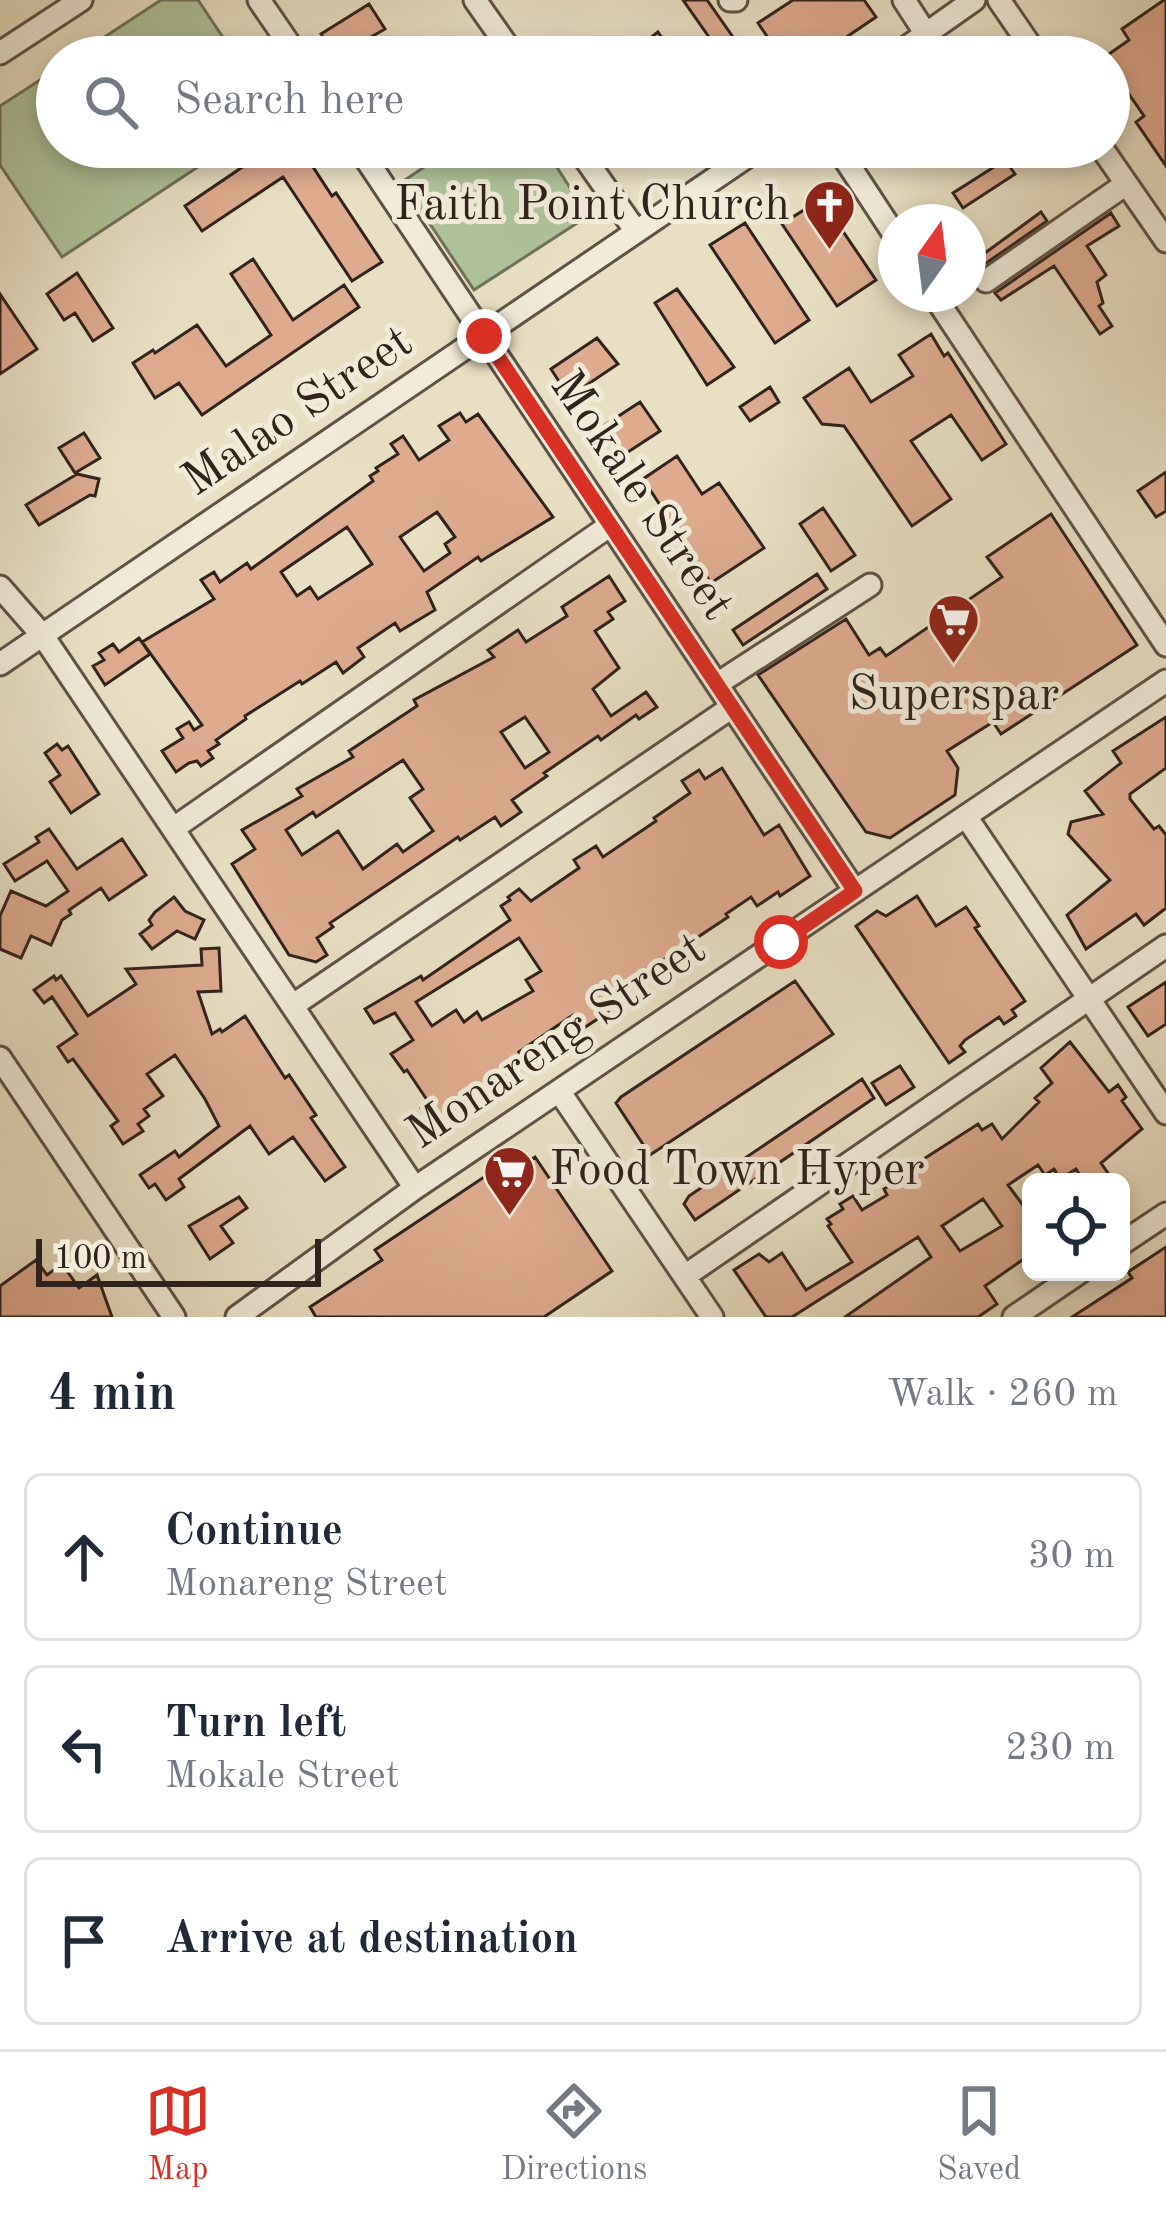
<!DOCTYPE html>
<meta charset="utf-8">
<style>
:root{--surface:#fff;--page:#f2f2f3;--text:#1f2937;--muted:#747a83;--line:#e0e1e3;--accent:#d93025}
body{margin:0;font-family:"Old Standard TT",serif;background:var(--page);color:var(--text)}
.controls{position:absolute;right:36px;bottom:36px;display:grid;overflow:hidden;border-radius:18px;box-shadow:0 6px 18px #0003}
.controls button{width:108px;height:108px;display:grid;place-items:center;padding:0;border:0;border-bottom:3px solid var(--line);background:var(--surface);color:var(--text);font:60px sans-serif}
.compass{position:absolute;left:878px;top:204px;width:108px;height:108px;border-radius:50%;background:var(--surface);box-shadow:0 6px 18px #0003;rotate:14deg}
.scale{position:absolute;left:36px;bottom:30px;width:285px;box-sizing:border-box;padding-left:12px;border:6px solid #31221b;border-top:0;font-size:33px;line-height:42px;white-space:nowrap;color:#31221b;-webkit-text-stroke:9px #f1ebd8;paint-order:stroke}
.stop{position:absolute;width:36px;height:36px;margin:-27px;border:9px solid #d93025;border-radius:50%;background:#fff}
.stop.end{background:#d93025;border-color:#fff;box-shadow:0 3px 12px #0008}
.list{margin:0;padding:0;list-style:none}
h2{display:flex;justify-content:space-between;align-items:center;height:156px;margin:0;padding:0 48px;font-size:51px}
h2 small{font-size:39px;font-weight:400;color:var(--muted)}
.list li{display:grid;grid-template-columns:78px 1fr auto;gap:36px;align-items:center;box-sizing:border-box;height:168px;margin:0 24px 24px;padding:0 24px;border:3px solid var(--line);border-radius:18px}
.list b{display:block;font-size:45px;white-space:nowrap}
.list p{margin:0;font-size:39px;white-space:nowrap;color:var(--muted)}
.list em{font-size:39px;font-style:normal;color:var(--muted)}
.icon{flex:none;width:66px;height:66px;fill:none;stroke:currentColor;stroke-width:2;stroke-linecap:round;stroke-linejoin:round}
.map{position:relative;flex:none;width:1166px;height:1317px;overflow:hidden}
.search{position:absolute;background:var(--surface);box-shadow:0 6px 18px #0003;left:36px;right:36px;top:36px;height:132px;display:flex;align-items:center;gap:30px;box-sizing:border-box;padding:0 42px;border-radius:66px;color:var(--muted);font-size:45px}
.sheet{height:732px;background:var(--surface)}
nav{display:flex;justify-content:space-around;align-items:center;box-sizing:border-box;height:168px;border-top:3px solid var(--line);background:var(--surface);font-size:33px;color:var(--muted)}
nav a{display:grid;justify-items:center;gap:6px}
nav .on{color:var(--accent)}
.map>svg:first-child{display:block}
.green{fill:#afc399;stroke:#70725a;stroke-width:3}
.building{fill:#deab8f;stroke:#31221b;stroke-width:3;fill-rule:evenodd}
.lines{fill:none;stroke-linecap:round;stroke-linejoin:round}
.minor-casing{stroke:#5f5245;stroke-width:27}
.minor{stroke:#f1ebd8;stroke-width:21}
.route{stroke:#d93025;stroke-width:15}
.labels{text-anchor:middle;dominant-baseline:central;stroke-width:10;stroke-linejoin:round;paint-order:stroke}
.poi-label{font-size:48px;fill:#31221b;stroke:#f1ebd8;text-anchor:end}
.street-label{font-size:48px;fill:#31221b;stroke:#f1ebd8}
</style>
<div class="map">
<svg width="1166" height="1317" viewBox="0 0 1166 1317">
<rect width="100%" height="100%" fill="#e9e0c3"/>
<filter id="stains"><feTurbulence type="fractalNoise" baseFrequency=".00167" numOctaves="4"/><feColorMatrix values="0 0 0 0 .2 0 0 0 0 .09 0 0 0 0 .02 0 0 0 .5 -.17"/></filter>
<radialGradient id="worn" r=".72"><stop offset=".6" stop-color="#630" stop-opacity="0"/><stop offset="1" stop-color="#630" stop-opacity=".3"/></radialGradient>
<path class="green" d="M 161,0 L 198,0 L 236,57 L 74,57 Z
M 57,69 L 57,147 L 228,147 L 62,257 L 0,165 L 0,106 Z
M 454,147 L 544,147 L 588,216 L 474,290 L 402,182 Z"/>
<path class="building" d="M 683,0 L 707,0 L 747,57 L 723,57 Z
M 793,0 L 864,0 L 876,17 L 817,57 L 781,57 L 758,23 Z
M 1164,0 L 1166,0 L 1166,166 L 1136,122 L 1144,116 L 1117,77 L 1109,82 L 1109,54 L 1129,40 L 1122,29 Z
M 369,4 L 385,29 L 336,57 L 321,34 Z
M 658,32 L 675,57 L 650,57 L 641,45 Z
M 272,147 L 300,147 L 332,196 L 336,193 L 382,262 L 352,281 L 283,177 L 202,231 L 185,206 Z
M 1005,160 L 1015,174 L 963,208 L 953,193 Z
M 821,199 L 876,280 L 837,306 L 782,224 Z
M 1041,212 L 1047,221 L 979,268 L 974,261 Z
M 1111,213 L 1119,226 L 1087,246 L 1106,275 L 1097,282 L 1103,303 L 1099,306 L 1112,326 L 1100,334 L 1054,266 L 1001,300 L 995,293 Z
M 745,223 L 809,320 L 775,343 L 710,245 Z
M 253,259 L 293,320 L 344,285 L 359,307 L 202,415 L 179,383 L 155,398 L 133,363 L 153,350 L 155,353 L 197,325 L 226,366 L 271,335 L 231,274 Z
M 77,273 L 113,328 L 93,341 L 75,313 L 64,320 L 47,294 Z
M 677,289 L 734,367 L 707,385 L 655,303 Z
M 0,294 L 37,349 L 0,374 Z
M 931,334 L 944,356 L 948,353 L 1006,444 L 982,460 L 951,415 L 911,441 L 951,499 L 912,526 L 844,426 L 822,424 L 804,398 L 849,368 L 871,402 L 913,376 L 899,355 Z
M 597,338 L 618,364 L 569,397 L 551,369 Z
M 770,387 L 779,402 L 750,421 L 740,407 Z
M 640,402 L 660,431 L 625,454 L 605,425 Z
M 460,413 L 466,422 L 478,414 L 553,517 L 481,561 L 478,557 L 427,592 L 435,610 L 400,631 L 395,623 L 358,648 L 364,657 L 343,673 L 336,662 L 302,684 L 300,681 L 245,716 L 246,719 L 216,740 L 219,744 L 208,751 L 213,758 L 201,766 L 197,761 L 189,763 L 176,772 L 162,751 L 183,738 L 177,729 L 189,722 L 194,730 L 202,725 L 142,642 L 214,599 L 201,580 L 214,572 L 220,582 L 247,563 L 251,569 L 373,481 L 370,476 L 378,471 L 376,468 L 398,454 L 391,444 L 403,436 L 419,460 L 449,440 L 439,426 ZM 437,512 L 455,537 L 445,544 L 450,553 L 424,571 L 400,537 ZM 347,527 L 372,564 L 318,599 L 310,587 L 297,596 L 281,572 Z
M 84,433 L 100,458 L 75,473 L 59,448 Z
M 677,456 L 702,494 L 719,483 L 764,548 L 711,583 L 643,479 Z
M 1166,472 L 1166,511 L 1156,517 L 1138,491 Z
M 77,474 L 99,479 L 95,496 L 90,495 L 39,525 L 26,505 Z
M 823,508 L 855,555 L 831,571 L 800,524 Z
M 1051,514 L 1137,645 L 1001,734 L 993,722 L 947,751 L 958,768 L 955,795 L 890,838 L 866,832 L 758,675 L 846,619 L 869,655 L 880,648 L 886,656 L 1002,577 L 987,557 Z
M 817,574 L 827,589 L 743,645 L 733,630 Z
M 609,576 L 625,601 L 608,612 L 613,619 L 595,631 L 619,668 L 593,689 L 611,716 L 646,692 L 657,707 L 639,719 L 636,715 L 601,740 L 598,736 L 544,773 L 547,776 L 512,800 L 521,812 L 501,826 L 495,817 L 460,840 L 458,837 L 330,923 L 333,927 L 317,938 L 327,955 L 316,962 L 289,955 L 232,864 L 255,849 L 242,830 L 302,796 L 297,789 L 353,757 L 349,751 L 417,706 L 414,700 L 494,657 L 488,650 L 518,630 L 526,642 L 567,616 L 562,607 ZM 525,717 L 549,752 L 525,768 L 501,732 ZM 403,760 L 423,789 L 410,798 L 433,831 L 403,852 L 397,844 L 363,869 L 338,831 L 302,855 L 286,830 L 313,812 L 316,817 Z
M 139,638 L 150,654 L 105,685 L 93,666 L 104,660 L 99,653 L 113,644 L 119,652 Z
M 1166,717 L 1166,768 L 1130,794 L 1130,799 L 1154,829 L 1159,826 L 1166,835 L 1166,908 L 1144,925 L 1136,914 L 1086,949 L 1067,915 L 1110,880 L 1068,834 L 1071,822 L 1103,814 L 1085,791 L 1121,763 L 1113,751 Z
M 57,744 L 62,750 L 68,746 L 99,794 L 71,813 L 50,782 L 60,775 L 45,753 Z
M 722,768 L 764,835 L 779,825 L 810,876 L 780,896 L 778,892 L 757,906 L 751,897 L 726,914 L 728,917 L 605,999 L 608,1012 L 584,1028 L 573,1015 L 519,1052 L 526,1062 L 432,1124 L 421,1108 L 429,1103 L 407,1070 L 404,1072 L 391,1054 L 413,1040 L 395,1013 L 374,1023 L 365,1009 L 421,976 L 423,980 L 510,920 L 501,906 L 510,900 L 508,897 L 519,889 L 531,901 L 579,868 L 574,860 L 596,846 L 603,857 L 656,821 L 654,818 L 690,793 L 682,781 L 699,770 L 705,779 ZM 519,938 L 541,971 L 526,980 L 533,991 L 482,1020 L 477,1012 L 464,1022 L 456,1010 L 432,1026 L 416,1002 Z
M 49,829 L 77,869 L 122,839 L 146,875 L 109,900 L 101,888 L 69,910 L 71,914 L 62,920 L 51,945 L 31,936 L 21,958 L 0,949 L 0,916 L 11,891 L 46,906 L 68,891 L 47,861 L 15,881 L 4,864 L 39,842 L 36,837 Z
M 917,896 L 936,926 L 966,907 L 979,926 L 975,928 L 1025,1001 L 1012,1010 L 1016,1016 L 1004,1024 L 999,1017 L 965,1040 L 960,1046 L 965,1052 L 949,1063 L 856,926 L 877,911 L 886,916 Z
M 174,897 L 185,911 L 204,920 L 195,939 L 177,931 L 152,949 L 140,934 L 152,925 L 149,920 L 155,912 Z
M 219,948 L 221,991 L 198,992 L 212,1034 L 220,1029 L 222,1032 L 245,1016 L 285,1078 L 289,1075 L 316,1115 L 311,1118 L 345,1167 L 325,1181 L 293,1137 L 269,1154 L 250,1126 L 179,1179 L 184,1187 L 166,1200 L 155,1184 L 149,1188 L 140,1175 L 175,1151 L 179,1157 L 219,1126 L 205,1099 L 175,1055 L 147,1074 L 163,1096 L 144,1109 L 149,1116 L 138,1124 L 143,1131 L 123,1144 L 111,1126 L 118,1121 L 73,1059 L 68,1062 L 58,1047 L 77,1034 L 52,997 L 44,1003 L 34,990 L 54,976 L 56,980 L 61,976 L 88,1016 L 136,984 L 126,969 L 202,965 L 201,949 Z
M 795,981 L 833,1034 L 650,1155 L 616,1103 L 621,1097 Z
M 1166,982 L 1166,1024 L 1148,1036 L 1128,1007 Z
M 1070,1042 L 1109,1092 L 1118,1085 L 1126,1097 L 1122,1101 L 1142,1129 L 1101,1163 L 1114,1182 L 1084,1182 L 1076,1169 L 1060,1179 L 1054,1169 L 1045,1175 L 1038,1165 L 1008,1185 L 1025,1208 L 1031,1204 L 1031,1254 L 985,1286 L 997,1304 L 978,1317 L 845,1317 L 931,1257 L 918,1237 L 792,1317 L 766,1317 L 734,1270 L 759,1254 L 769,1262 L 782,1253 L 806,1290 L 852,1262 L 828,1226 L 831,1224 L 827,1219 L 843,1209 L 840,1204 L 853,1196 L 862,1210 L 887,1195 L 884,1189 L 918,1167 L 916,1164 L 978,1124 L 982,1130 L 992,1124 L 1002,1139 L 1039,1102 L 1035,1098 L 1052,1083 L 1041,1068 ZM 983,1199 L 1002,1226 L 960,1251 L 942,1226 Z
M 900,1066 L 914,1087 L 886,1105 L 872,1083 Z
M 862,1079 L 874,1098 L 695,1220 L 684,1204 L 689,1196 Z
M 535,1157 L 612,1271 L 544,1317 L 316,1317 L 310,1307 L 382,1260 L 375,1250 L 502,1165 L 508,1175 Z
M 239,1197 L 247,1208 L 221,1226 L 233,1243 L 210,1259 L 189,1226 Z
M 1166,1247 L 1166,1317 L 1072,1317 L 1132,1278 L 1128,1272 Z
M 36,1260 L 47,1275 L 62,1264 L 79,1288 L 97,1275 L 112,1317 L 0,1317 L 0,1286 Z"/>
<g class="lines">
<defs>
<path id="minor" d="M 259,0 L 298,57
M 475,0 L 515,57
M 730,0 L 736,0
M 904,0 L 926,34
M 999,0 L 1038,57
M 0,53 L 81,0
M 893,57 L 974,0
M 358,147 L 855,891
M 577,147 L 635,230
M 837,147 L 896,237
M 1101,147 L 1166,241
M 986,281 L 1126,184
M 933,294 L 1166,645
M 0,587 L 43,636 L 415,1188
M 0,664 L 761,147
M 717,684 L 870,585
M 967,818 L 1166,1113
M 174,828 L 609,526
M 295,1004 L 732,707
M 0,1058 L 174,1317
M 559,1091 L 712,1317
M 1121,1244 L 1166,1214
M 685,1276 L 1166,946
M 237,1317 L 415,1188 L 1166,681
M 1014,1317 L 1080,1272"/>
</defs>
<use href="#minor" class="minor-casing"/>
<use href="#minor" class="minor"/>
</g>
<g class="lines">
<path class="route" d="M 484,336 L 855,891 L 781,942"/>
</g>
<defs>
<symbol id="church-pin" viewBox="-11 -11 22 30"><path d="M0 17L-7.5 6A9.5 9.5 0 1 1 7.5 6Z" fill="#8f2418" stroke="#f1ebd8"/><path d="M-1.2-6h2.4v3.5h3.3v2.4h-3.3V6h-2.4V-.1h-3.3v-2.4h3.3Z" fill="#fff"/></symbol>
<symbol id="supermarket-pin" viewBox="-11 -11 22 30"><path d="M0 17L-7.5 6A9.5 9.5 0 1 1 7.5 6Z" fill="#8f2418" stroke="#f1ebd8"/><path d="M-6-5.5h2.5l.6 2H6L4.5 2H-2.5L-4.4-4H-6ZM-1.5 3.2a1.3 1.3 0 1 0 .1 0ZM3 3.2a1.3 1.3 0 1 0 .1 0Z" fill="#fff"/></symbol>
</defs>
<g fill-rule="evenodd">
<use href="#church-pin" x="800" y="176" width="59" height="81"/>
<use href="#supermarket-pin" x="924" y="590" width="59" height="81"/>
<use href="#supermarket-pin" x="480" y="1142" width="59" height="81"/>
</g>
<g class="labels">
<g class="poi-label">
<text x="790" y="206">Faith Point Church</text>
<text x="954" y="696" text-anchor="middle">Superspar</text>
<text x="549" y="1171" text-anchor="start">Food Town Hyper</text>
</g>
<g class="street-label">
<text transform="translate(298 412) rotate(-34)">Malao Street</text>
<text transform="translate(641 496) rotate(56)">Mokale Street</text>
<text transform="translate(557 1042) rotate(-34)">Monareng Street</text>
</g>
</g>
<rect width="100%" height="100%" filter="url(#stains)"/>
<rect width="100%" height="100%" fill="url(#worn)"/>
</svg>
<div class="controls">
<button><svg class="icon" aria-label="locate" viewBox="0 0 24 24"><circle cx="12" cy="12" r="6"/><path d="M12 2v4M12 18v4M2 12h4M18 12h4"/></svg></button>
</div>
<svg class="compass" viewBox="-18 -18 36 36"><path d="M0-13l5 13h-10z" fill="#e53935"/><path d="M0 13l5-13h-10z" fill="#747a83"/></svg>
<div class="scale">100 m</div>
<div class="stop" style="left:781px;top:942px"></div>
<div class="stop end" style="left:484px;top:336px"></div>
<div class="search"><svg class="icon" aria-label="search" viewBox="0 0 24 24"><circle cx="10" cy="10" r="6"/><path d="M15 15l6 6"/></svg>Search here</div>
</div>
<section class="sheet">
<h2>4 min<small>Walk · 260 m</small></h2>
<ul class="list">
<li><svg class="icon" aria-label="ahead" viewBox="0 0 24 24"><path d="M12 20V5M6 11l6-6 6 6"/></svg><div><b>Continue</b><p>Monareng Street</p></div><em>30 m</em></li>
<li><svg class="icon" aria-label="left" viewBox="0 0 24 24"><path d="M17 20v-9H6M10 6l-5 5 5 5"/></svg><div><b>Turn left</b><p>Mokale Street</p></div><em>230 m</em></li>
<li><svg class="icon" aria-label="arrive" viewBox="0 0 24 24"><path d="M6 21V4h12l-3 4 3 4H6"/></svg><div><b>Arrive at destination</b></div></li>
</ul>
</section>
<nav>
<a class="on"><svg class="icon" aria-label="map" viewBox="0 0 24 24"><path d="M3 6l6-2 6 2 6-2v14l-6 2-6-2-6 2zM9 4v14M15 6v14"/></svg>Map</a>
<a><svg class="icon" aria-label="directions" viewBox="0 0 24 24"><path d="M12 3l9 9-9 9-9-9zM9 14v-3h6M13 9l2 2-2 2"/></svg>Directions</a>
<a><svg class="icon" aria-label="saved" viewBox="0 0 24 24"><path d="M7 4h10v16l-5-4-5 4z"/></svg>Saved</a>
</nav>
